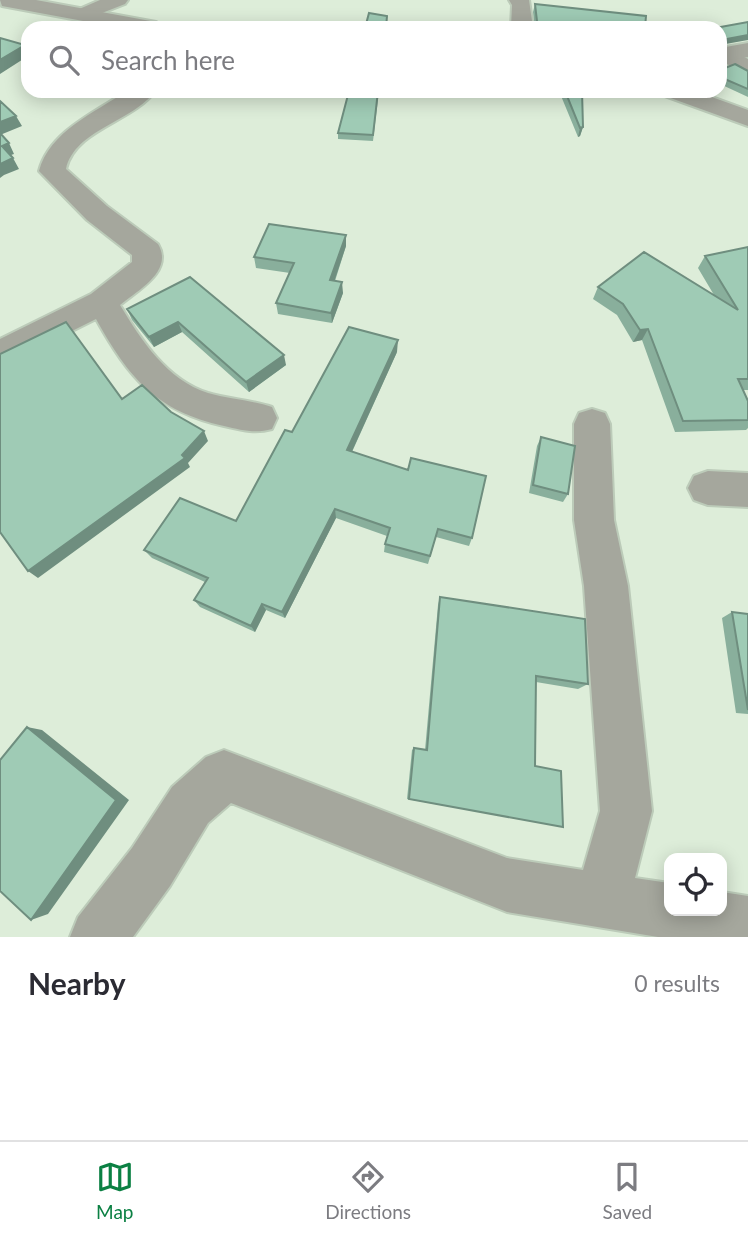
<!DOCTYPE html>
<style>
:root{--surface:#fff;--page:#f2f2f3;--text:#2b2b33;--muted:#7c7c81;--line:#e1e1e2;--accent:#0b8043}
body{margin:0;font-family:Lato,sans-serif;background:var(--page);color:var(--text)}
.controls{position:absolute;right:21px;bottom:21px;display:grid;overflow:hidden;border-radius:14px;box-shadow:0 4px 18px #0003}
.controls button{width:63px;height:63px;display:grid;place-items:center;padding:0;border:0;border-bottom:2px solid var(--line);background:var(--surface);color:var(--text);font:35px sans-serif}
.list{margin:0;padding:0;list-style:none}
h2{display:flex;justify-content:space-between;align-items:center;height:91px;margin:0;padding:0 28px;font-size:30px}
h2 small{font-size:23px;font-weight:400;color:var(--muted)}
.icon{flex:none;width:38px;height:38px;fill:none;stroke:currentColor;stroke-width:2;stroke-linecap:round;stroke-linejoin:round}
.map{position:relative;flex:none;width:748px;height:937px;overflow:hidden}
.search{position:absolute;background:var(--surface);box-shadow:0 4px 18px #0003;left:21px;right:21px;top:21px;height:77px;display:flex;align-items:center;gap:18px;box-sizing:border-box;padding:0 24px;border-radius:21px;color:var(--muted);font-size:26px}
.sheet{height:203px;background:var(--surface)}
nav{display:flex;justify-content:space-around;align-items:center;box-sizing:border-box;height:98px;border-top:2px solid var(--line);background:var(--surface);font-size:19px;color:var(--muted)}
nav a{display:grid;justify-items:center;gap:4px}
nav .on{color:var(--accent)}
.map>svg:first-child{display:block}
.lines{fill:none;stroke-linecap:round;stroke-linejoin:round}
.minor-casing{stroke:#bccbb9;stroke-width:4}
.tertiary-casing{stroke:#bccbb9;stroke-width:4}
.minor{fill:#a5a79d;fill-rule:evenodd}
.tertiary{fill:#a5a79d;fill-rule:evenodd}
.wall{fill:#89af9c}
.shaded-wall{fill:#6f8e7f}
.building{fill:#9fcbb5;stroke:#6f8e7f;stroke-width:2}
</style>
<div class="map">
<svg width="748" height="937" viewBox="0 0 748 937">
<rect width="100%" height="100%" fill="#ddedd9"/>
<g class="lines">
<defs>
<path id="minor" d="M 100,0 L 128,0 L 125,4 L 84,20 L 74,14 L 77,10 Z
M 509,0 L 529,0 L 533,28 L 511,28 L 512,5 Z
M 726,47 L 748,59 L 748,76 L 720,60 L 720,49 Z
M 127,91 L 155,91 C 133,122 75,129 66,169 L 107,206 L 158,244 C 174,271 138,290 120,305 C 141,340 167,380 208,393 C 229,399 251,400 272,407 L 277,418 L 272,429 C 255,434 241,430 224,426 C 156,411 129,378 96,319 L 0,367 L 0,339 L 91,294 L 132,262 L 132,255 L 87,220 L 39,171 C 49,132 95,112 127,91 Z
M 661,91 L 695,91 L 748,110 L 748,126 L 665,96 Z
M 592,409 L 605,413 L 610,424 L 614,520 L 628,586 L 652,811 L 635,878 L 669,883 L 669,911 L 722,911 L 722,892 L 748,896 L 748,937 L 658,937 L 507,912 L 231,803 L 208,823 L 170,886 L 133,937 L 70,937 L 78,917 L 132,848 L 172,787 L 206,757 L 224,750 L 507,858 L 583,870 L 600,811 L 584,586 L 574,520 L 574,424 L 579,413 Z
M 708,471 L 748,473 L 748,507 L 708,505 L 694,500 L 688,488 L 694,476 Z"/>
<path id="tertiary" d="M 0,0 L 36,0 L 156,22 L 167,28 L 121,28 L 2,6 Z
M 748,43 L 748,57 L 720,62 L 720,48 Z"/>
</defs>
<use href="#minor" class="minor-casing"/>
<use href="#tertiary" class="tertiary-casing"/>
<use href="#minor" class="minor"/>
<use href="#tertiary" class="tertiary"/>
</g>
<path class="wall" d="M 535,4 L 645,28 L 535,28 L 533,12 Z
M 720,70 L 748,71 L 748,97 L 720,84 Z
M 349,91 L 379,91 L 373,141 L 338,139 L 338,133 Z
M 559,91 L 582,91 L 583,127 L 580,136 L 578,137 Z
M 346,246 L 335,281 L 343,293 L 332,323 L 278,314 L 276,303 L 290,273 L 256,268 L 254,257 Z
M 748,247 L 748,390 L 743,390 L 748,401 L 748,428 L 746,430 L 675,432 L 642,340 L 633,342 L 617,315 L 593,299 L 598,287 L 714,295 L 698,268 L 705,256 Z
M 190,277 L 286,365 L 249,392 L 182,332 L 154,347 L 132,320 L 127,309 Z
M 397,352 L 352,452 L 472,538 L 469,546 L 436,537 L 428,564 L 384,552 L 385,544 L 387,536 L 336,518 L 285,618 L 266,610 L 255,632 L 200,607 L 194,600 L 205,582 L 152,558 L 144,550 L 236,521 L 292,432 Z
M 541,437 L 568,494 L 563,502 L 529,493 L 537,446 Z
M 440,597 L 588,684 L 578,689 L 536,682 L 535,766 L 563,827 L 407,799 L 412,750 L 414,748 L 425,750 L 438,605 Z
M 732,612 L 748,614 L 748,714 L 736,713 L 722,618 Z"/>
<path class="shaded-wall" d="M 748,35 L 748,40 L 720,45 L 722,40 Z
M 25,45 L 28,52 L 28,56 L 0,74 L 0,60 Z
M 16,116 L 22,126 L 0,135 L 0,122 Z
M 583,127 L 580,136 L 578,137 L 580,128 Z
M 9,143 L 14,154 L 8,156 L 2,146 Z
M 13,158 L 19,169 L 4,175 L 0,178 L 0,164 Z
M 346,235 L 346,246 L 331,291 L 330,280 Z
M 342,282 L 343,293 L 332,323 L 331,313 Z
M 178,322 L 182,332 L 154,347 L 149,337 Z
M 648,329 L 642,340 L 633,342 L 640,330 Z
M 398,340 L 397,352 L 348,460 L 347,450 Z
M 284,355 L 286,365 L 249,392 L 246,382 Z
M 204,431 L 208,441 L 188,463 L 190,467 L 38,578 L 28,571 L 182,455 Z
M 335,509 L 336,518 L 285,618 L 282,612 Z
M 262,604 L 266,610 L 255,632 L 251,626 Z
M 27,727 L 42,730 L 129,800 L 48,914 L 31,920 Z"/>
<path class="building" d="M 535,4 L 646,16 L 645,28 L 540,28 L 537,21 Z
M 369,13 L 387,16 L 386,28 L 365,28 Z
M 748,22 L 748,35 L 722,40 L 720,43 L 720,28 L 715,28 Z
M 0,38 L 25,45 L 0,60 Z
M 735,64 L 748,71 L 748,89 L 720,77 L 720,70 Z
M 349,91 L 378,91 L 373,135 L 338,133 Z
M 565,91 L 582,91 L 583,127 L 580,128 Z
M 0,101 L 16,116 L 0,122 Z
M 0,133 L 9,143 L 2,146 L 13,158 L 0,164 Z
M 269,224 L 346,235 L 330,280 L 342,282 L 331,313 L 276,303 L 294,263 L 254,257 Z
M 748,247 L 748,379 L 738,379 L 748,401 L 748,420 L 683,421 L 648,329 L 640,330 L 623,304 L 598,287 L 644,252 L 738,310 L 705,256 Z
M 190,277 L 284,355 L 246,382 L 178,322 L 149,337 L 127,309 Z
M 66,322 L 122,399 L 142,385 L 171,412 L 204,431 L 182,455 L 185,458 L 28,571 L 0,532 L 0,354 Z
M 349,327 L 398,340 L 347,450 L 408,470 L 411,458 L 486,476 L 472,538 L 438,529 L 430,556 L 385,544 L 390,528 L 335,509 L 282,612 L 262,604 L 251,626 L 194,600 L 208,578 L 144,550 L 180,498 L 236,521 L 285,430 L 292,432 Z
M 541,437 L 575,446 L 568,494 L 533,485 Z
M 440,597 L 585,619 L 588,684 L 536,676 L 535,766 L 561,771 L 563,827 L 409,799 L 414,748 L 427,750 Z
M 732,612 L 748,614 L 748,710 Z
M 27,727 L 116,800 L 31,920 L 0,891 L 0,760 Z"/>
</svg>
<div class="controls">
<button><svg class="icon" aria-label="locate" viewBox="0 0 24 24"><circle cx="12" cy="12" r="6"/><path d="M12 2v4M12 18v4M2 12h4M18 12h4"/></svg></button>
</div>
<div class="search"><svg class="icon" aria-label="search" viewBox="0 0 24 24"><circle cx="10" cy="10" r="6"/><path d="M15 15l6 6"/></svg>Search here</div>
</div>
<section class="sheet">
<h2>Nearby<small>0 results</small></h2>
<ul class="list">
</ul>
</section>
<nav>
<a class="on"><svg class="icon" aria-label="map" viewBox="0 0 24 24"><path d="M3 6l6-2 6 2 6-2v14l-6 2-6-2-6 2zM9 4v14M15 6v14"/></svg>Map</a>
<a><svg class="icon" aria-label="directions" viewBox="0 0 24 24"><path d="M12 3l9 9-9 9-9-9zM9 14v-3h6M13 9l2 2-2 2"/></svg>Directions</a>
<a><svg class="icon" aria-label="saved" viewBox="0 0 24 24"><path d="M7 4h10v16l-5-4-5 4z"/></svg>Saved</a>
</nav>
